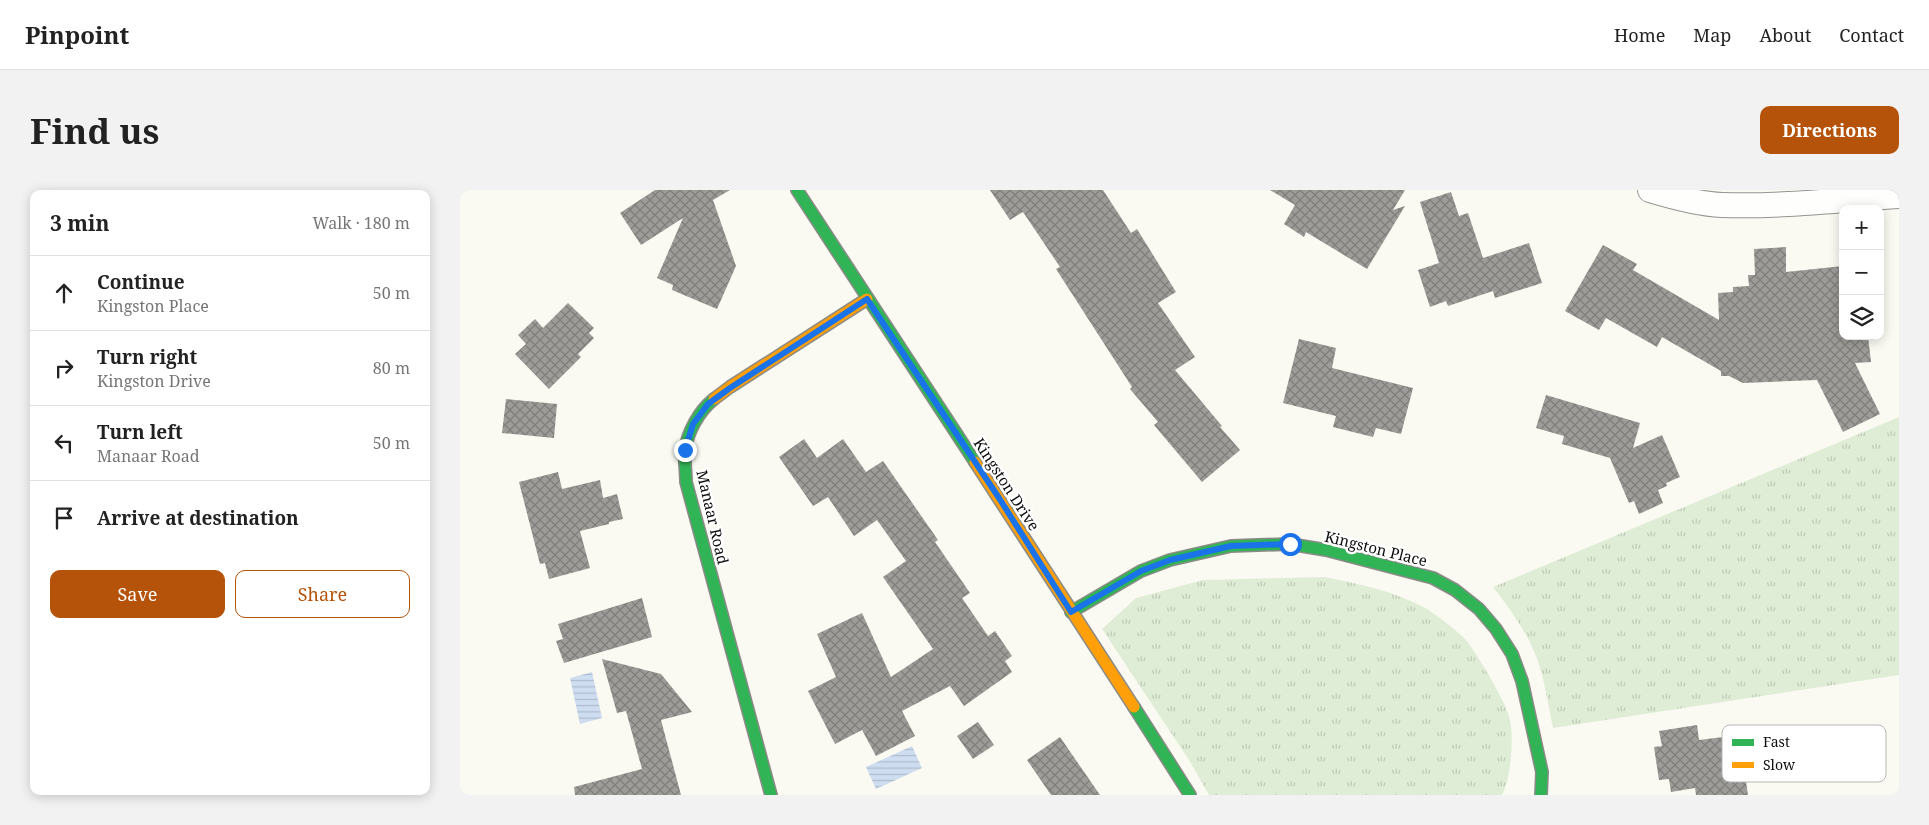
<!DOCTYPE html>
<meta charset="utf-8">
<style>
:root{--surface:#fff;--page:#f2f2f2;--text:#222;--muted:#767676;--line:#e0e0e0;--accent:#b45309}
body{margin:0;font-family:"Noto Serif",serif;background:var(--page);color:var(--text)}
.controls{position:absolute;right:15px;top:15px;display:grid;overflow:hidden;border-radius:10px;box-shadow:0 2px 12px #0003}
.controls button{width:45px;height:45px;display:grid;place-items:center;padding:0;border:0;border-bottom:1px solid var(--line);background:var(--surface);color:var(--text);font:25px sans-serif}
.stop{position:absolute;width:15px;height:15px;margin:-11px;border:4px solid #1a73e8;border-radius:50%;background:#fff}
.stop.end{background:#1a73e8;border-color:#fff;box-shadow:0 1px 5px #0008}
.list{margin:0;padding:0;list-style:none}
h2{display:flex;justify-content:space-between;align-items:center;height:65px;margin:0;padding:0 20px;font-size:21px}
h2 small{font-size:16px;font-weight:400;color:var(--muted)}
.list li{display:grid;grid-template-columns:32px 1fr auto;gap:15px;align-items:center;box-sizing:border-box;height:75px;padding:0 20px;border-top:1px solid var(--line)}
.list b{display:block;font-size:19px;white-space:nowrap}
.list p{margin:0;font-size:16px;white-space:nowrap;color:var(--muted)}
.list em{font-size:16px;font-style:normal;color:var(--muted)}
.actions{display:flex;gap:10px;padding:15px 20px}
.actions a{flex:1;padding:11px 0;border:1px solid var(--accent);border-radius:10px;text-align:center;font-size:18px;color:var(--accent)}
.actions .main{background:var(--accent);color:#fff}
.icon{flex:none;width:28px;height:28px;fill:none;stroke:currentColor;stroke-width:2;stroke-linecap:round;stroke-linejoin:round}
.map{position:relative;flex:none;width:1439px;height:605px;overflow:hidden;border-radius:10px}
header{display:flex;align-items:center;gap:30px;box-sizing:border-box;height:70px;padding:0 25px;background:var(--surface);border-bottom:1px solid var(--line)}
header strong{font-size:24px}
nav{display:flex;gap:28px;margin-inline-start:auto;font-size:18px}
.intro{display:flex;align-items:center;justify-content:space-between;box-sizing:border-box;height:120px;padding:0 30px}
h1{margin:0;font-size:35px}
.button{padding:12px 22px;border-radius:10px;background:var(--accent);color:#fff;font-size:18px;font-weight:700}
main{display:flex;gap:30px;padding:0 30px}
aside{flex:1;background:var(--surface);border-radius:10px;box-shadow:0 2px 12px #0003}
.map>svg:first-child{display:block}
.park{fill:url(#park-tufts)}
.water{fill:url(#water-rules)}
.building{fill:url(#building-cross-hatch)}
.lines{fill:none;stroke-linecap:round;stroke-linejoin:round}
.street-casing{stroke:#949491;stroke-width:26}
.fast-casing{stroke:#8a8a87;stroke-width:14}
.slow-casing{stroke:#8a8a87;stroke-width:14}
.street{stroke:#fefefd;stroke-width:24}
.fast{stroke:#30b455;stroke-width:11}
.slow{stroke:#ff9f0a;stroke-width:11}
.route{stroke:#1a73e8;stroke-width:6}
.labels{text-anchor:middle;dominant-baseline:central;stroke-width:5;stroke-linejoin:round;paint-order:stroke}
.street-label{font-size:15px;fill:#0d0d0d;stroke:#fff}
.key{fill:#fff;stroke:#b6b6b6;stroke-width:1}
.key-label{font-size:14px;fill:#0d0d0d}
</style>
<header>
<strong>Pinpoint</strong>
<nav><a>Home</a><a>Map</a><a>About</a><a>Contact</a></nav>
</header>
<div class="intro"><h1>Find us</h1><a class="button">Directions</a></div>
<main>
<aside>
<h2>3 min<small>Walk · 180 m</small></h2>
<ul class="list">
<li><svg class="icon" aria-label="ahead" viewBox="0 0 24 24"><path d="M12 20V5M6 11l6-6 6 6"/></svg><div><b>Continue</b><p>Kingston Place</p></div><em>50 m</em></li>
<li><svg class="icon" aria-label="right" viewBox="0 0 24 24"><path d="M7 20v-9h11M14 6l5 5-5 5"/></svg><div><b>Turn right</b><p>Kingston Drive</p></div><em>80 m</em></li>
<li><svg class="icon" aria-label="left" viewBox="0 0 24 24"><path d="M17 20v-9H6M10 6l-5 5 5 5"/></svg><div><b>Turn left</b><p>Manaar Road</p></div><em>50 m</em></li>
<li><svg class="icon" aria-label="arrive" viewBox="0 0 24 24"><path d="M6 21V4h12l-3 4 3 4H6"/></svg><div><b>Arrive at destination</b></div></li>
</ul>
<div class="actions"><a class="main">Save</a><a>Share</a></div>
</aside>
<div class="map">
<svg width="1439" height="605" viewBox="0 0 1439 605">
<defs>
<pattern id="park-tufts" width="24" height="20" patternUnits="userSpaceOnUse" patternTransform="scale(1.25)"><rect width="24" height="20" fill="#e0edd6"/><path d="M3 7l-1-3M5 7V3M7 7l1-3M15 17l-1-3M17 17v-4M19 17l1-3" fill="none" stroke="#bfcab6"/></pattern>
<pattern id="water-rules" width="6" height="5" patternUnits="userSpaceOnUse" patternTransform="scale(1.25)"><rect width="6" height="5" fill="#ceddf0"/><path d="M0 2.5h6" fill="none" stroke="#b0bccd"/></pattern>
<pattern id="building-cross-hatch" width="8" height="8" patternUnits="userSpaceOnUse" patternTransform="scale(1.25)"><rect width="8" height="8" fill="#9d9c98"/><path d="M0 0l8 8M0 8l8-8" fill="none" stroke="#7e7e7a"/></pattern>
</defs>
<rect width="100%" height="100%" fill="#fafaf3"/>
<path class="park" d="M 1439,227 L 1439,485 L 1093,538 C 1089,519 1086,500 1081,481 C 1072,449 1053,423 1033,397 Z
M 865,387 C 900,394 935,401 967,419 C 975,424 999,442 1006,450 C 1017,464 1047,513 1050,530 C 1054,549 1051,588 1042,605 L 749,605 L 729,570 L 642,439 L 676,408 L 743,390 Z"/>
<path class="water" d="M 132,482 L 142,528 L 120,534 L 110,488 Z
M 452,556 L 462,578 L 416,599 L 406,577 Z"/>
<path class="building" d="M 195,0 L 270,0 L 253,10 L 276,76 L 257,119 L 212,100 L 213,95 L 197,88 L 223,28 L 181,55 L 160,23 Z
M 530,0 L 643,0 L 671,43 L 677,39 L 716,102 L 698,113 L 735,167 L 715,180 L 762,236 L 760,237 L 780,260 L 742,292 L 694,235 L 698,232 L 670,199 L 672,197 L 596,79 L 600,77 L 563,22 L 550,30 Z
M 810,0 L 945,0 L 933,20 L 945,16 L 907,79 L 846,42 L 844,47 L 824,34 L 835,15 Z
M 991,2 L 999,26 L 1008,23 L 1023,68 L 1069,53 L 1082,93 L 1035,108 L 1033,101 L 988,116 L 986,111 L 970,117 L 958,80 L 979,73 L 960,12 Z
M 1143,55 L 1177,74 L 1173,80 L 1259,130 L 1258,103 L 1273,102 L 1273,97 L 1289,96 L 1288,85 L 1295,85 L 1294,59 L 1326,57 L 1326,82 L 1383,76 L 1383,146 L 1408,146 L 1411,172 L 1395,173 L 1420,224 L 1383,242 L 1357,190 L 1283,193 L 1269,186 L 1261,186 L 1261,181 L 1202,147 L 1197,157 L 1146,128 L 1139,140 L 1105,121 Z
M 108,113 L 134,138 L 129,143 L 134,148 L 118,164 L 121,167 L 89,199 L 55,164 L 66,154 L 58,145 L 75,129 L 83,138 Z
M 839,149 L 876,158 L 872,178 L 953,198 L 941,244 L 916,238 L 913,247 L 873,237 L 876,226 L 823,213 Z
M 1086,205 L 1180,233 L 1173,258 L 1202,245 L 1220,287 L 1206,293 L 1207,296 L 1198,300 L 1203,313 L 1179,324 L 1174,311 L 1169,313 L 1150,268 L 1102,254 L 1104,246 L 1076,238 Z
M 46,209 L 97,214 L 94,248 L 42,243 Z
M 344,249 L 357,268 L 383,249 L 406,282 L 423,271 L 478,350 L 475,352 L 510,403 L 502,408 L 528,446 L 535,441 L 552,466 L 545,471 L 552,482 L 504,516 L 490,496 L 442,521 L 455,546 L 416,566 L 402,540 L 375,554 L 348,501 L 376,487 L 357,444 L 402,423 L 431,487 L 473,459 L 423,387 L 446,371 L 417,330 L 394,346 L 368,307 L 353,316 L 319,267 Z
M 98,282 L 102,299 L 140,290 L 143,308 L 157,304 L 163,329 L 149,332 L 149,334 L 120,341 L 130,378 L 89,389 L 85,373 L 80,374 L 59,292 Z
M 182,408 L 192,447 L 104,473 L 96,451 L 103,449 L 98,434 Z
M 142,469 L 201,484 L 232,522 L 201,530 L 221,605 L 115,605 L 114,597 L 182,579 L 166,521 L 157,523 Z
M 518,532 L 534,555 L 513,569 L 497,546 Z
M 1237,535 L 1239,550 L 1279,545 L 1288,605 L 1236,605 L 1235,598 L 1211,602 L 1209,589 L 1199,590 L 1194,557 L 1202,556 L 1199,541 Z
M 600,547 L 640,605 L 591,605 L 567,570 Z"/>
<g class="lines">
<defs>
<path id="street" d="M 1190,0 C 1213,7 1238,14 1262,15 C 1321,17 1380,10 1439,6"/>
<path id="fast" d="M 337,0 L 515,272
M 254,209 C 239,221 228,241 225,260 C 224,270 226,282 226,292 L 311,605
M 611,422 L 681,381 L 710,370 L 771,356 L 830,354 L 866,360 L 973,388 L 995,400 L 1019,419 L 1036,439 L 1052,464 L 1062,491 L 1082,582 L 1081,605
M 674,517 L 730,605"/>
<path id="slow" d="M 254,209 L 270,197 L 407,109
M 515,272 L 674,517"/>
</defs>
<use href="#street" class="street-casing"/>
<use href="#fast" class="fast-casing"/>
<use href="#slow" class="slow-casing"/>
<use href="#street" class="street"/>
<use href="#fast" class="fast"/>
<use href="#slow" class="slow"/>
</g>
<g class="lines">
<path class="route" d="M 225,260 L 233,234 L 248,214 L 270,198 L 407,109 L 539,308 L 611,422 L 681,381 L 710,370 L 771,356 L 830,354"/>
</g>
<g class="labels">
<g class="street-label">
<text transform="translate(547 294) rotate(57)">Kingston Drive</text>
<text transform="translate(253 327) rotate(77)">Manaar Road</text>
<text transform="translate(916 358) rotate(14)">Kingston Place</text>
</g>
</g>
<rect x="1262" y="535" width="164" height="57" rx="8" class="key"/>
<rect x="1272" y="549" width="22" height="7" fill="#30b455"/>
<rect x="1272" y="572" width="22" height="6" fill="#ff9f0a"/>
<g class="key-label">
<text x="1303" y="557">Fast</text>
<text x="1303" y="580">Slow</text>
</g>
</svg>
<div class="controls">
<button>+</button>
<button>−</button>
<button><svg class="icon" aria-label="layers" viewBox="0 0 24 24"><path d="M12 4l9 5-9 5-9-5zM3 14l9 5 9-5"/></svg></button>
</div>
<div class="stop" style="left:830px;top:354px"></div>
<div class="stop end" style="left:225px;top:260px"></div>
</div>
</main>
